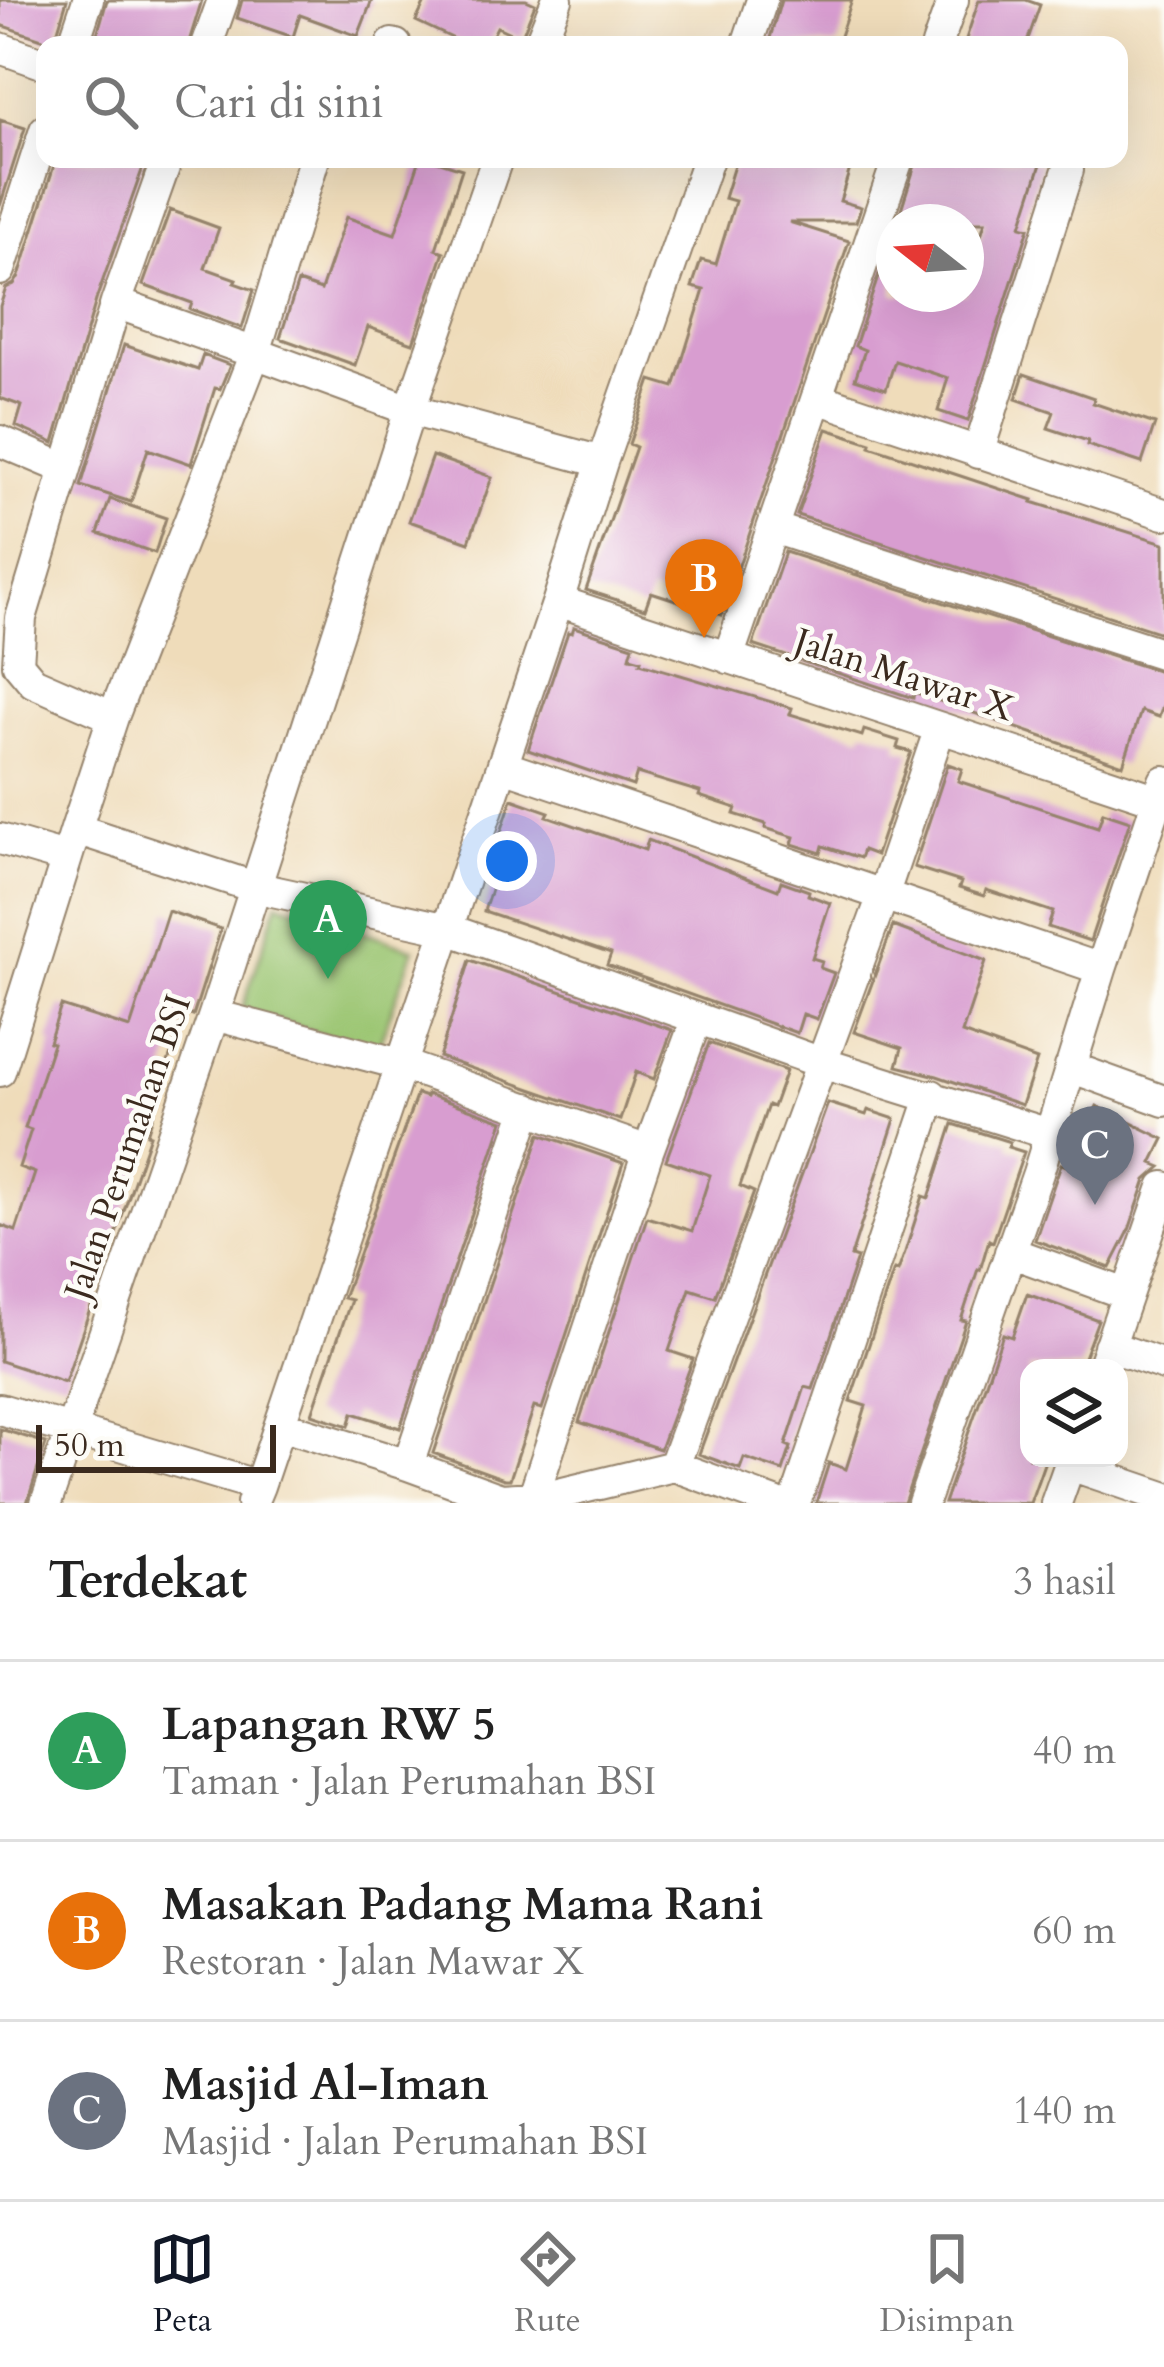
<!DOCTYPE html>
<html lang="id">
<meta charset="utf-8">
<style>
:root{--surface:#fff;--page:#f2f2f2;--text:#222;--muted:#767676;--line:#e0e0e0;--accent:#111827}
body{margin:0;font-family:Cardo,serif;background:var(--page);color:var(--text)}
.controls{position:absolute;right:36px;bottom:36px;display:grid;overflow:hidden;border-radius:24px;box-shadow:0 12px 48px #0002}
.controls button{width:108px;height:108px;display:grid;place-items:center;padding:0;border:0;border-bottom:3px solid var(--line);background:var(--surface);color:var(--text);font:60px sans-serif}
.compass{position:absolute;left:876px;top:204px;width:108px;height:108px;border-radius:50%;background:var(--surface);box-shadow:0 12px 48px #0002;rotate:287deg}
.scale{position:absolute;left:36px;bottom:30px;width:240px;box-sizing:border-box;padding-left:12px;border:6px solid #3b2a1e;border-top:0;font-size:33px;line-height:42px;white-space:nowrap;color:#3b2a1e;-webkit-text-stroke:9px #fdfcf7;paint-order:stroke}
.you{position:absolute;left:507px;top:861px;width:42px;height:42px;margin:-30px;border:9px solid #fff;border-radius:50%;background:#1a73e8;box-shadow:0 0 0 18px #1a73e833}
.badge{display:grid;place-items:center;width:78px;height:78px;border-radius:50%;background:var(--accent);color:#fff;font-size:39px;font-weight:700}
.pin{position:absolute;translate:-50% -99px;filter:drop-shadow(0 3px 6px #0008)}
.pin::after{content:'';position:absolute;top:63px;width:42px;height:36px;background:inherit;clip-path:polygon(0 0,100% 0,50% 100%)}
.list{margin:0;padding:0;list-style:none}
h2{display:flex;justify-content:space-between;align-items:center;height:156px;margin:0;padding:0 48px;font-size:51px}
h2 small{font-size:39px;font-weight:400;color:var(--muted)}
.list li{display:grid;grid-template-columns:78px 1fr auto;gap:36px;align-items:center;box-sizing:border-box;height:180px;padding:0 48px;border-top:3px solid var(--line)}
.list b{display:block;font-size:45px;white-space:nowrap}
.list p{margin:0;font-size:39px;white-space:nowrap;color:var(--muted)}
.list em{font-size:39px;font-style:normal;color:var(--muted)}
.icon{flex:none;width:66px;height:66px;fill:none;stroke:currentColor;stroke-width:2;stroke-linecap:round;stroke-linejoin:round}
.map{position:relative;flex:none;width:1164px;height:1503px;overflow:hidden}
.search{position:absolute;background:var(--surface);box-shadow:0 12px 48px #0002;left:36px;right:36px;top:36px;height:132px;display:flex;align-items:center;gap:30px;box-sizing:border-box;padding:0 42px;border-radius:24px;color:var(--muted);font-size:45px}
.sheet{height:696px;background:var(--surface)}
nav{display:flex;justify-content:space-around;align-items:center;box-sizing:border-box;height:168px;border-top:3px solid var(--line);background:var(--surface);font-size:33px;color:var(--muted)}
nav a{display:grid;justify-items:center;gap:6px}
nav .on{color:var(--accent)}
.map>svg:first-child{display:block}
.green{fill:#9cc673;stroke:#6c7848;stroke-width:3}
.building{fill:#d89dd0}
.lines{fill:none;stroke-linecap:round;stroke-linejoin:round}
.minor-casing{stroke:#95836c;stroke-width:34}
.minor{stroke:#fff;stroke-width:30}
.labels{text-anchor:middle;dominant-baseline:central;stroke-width:9;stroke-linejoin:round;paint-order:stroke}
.street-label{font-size:36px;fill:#3b2a1e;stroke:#fdfcf7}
</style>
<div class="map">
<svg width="1164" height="1503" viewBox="0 0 1164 1503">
<rect width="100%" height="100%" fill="#fdfcf7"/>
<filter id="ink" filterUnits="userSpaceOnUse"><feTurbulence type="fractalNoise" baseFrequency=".00833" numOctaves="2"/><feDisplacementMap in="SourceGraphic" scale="24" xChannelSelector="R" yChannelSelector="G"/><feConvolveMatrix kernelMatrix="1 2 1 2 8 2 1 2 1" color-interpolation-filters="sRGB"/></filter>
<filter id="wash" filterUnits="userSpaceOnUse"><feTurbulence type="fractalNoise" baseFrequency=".004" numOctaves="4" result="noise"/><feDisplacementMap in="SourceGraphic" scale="48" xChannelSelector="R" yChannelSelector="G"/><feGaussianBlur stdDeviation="2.7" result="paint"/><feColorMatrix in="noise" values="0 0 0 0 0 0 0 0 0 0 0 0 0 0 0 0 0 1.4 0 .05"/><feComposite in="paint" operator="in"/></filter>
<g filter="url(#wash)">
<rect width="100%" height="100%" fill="#efdcba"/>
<path class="green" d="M 278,902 L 414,949 L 376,1053 L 242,1009 Z"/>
<g id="blocks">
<path class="building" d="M 0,0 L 67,0 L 54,43 L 0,25 Z
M 107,0 L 202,0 L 188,45 L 94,45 Z
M 242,0 L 372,0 L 358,36 L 300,15 L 293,37 L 237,18 Z
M 426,0 L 526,0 L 535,4 L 521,38 L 497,27 L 488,45 L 467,45 L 416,21 Z
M 781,0 L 852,0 L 837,45 L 768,45 Z
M 979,0 L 1026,0 L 1040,5 L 1026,45 L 964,45 Z
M 0,120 L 25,128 L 0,206 Z
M 56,159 L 146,159 L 97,297 L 54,443 L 16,426 L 22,406 L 0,398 L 0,306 L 6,288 L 14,284 L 19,276 Z
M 420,159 L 431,159 L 462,169 L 436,249 L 444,252 L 413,343 L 368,327 L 355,365 L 280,338 L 298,282 L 321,290 L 346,217 L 395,234 Z
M 736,159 L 853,159 L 840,201 L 861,207 L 856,222 L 789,222 L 849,241 L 722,615 L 651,592 L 645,609 L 586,590 L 636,447 L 629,444 L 651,380 L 674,387 L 704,290 L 692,287 L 701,260 L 716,264 L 735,201 L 724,198 Z
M 917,159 L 1027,159 L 1041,164 L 1021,226 L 1029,228 L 968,421 L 938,411 L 948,378 L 895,361 L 886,389 L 855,379 L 865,350 L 855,346 L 886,253 L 894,256 L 894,294 L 966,294 L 966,285 L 985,222 L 897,222 Z
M 170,210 L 219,228 L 205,268 L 236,279 L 234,283 L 254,290 L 242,328 L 190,309 L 192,303 L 143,285 Z
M 124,345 L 198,370 L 203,355 L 230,365 L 220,389 L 215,388 L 191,464 L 148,449 L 131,502 L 81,486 Z
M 1024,374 L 1094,398 L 1093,403 L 1155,424 L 1142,463 L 1087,445 L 1088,441 L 1048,428 L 1054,412 L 1016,399 Z
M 827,429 L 871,443 L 870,446 L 1033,500 L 1032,502 L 1164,543 L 1164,634 L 797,515 Z
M 432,456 L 492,477 L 469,542 L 409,521 Z
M 110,499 L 166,518 L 155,553 L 98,533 Z
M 785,552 L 1164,673 L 1164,703 L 1159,717 L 1141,711 L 1123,765 L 914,692 L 913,698 L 753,645 Z
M 574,627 L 633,646 L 630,657 L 641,660 L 640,663 L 792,708 L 790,714 L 862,736 L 864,730 L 899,741 L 897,748 L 911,752 L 876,855 L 863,850 L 860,858 L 823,846 L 821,853 L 792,844 L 794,837 L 765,828 L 766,824 L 734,814 L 736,808 L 699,796 L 700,792 L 637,773 L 633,786 L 528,750 L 568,632 L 572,633 Z
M 948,764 L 962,769 L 958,781 L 1098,827 L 1103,812 L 1130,821 L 1090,941 L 1048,927 L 1053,912 L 986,890 L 984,896 L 959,888 L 961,882 L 914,867 Z
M 512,799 L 549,812 L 547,816 L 645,850 L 648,840 L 778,890 L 781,881 L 809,891 L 808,895 L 830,903 L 812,958 L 822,961 L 820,968 L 834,973 L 817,1019 L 803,1014 L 797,1033 L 607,965 L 611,954 L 484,911 L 507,841 L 499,838 Z
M 168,911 L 221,929 L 193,1016 L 185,1013 L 166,1068 L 168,1069 L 147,1134 L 150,1135 L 65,1382 L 0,1361 L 0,1225 L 16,1231 L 35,1173 L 19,1167 L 31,1130 L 25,1128 L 53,1043 L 49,1042 L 61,1006 L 130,1028 Z
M 893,926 L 986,961 L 962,1033 L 1037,1060 L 1022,1105 L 937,1076 L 897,1066 L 902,1048 L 854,1032 Z
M 470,960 L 672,1030 L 654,1079 L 636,1072 L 620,1120 L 439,1057 Z
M 709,1043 L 786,1071 L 773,1107 L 768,1105 L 740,1186 L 754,1192 L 715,1297 L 690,1289 L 669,1351 L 693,1359 L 660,1449 L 579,1422 L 647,1217 L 692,1231 L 710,1175 L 666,1160 Z
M 417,1094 L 426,1097 L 427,1094 L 503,1121 L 400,1428 L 353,1413 L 349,1426 L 312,1414 L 351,1300 L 343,1298 Z
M 828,1103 L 866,1115 L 868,1110 L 895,1119 L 851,1256 L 857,1258 L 813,1389 L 805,1387 L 786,1445 L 791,1447 L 783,1471 L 744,1458 L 740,1469 L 699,1454 Z
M 1097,1106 L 1164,1139 L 1152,1163 L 1161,1167 L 1146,1180 L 1128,1233 L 1110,1268 L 1035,1240 L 1061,1164 L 1067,1166 Z
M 953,1124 L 1010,1142 L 1008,1147 L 1024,1152 L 993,1242 L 989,1240 L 980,1270 L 978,1269 L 961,1320 L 966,1321 L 904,1503 L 816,1503 L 829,1463 L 846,1469 L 866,1406 L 850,1401 L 894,1270 L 898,1271 L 905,1252 L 923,1196 L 929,1198 Z
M 540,1134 L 623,1163 L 542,1409 L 534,1407 L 510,1479 L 504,1479 L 433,1453 Z
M 1027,1294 L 1098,1320 L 1080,1368 L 1029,1368 L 1029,1458 L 1046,1458 L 1030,1503 L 944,1503 L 1003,1334 L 1012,1337 Z
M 0,1429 L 46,1443 L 27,1503 L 0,1503 Z"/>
</g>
</g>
<g filter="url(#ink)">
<use href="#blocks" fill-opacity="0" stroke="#95836c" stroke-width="3"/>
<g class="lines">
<defs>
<path id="minor" d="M 392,44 L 396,45
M 73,45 L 88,0
M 207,45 L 223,0
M 539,45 L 557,0
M 747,45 L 762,0
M 937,45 L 953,0
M 0,48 L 45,64
M 0,270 L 45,130
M 116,303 L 255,353 L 314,159
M 817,398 L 1164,514
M 0,441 L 66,469
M 978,453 L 1068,170
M 602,462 L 708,159
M 773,528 L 1164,654
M 558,601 L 1158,800
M 728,658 L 898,159
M 113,717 L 33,682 L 18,664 L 21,618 L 116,303 L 167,159
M 503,766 L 1101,969
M 76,829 L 113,717 L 255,353 L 410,410 L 602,462 L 558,601 L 259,1486
M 0,839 L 65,858
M 214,1015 L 400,1064 L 648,1151
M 1070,1067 L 1164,1101
M 0,1071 L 76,829 L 254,887 L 448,929 L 822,1063 L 1049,1134
M 1010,1252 L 1126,1294
M 1109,1346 L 1164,1365
M 1102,1368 L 1164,1187
M 0,1409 L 259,1486 L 252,1503
M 280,1425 L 408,1465 L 501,1499 L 550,1496 L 674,1466
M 408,1465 L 528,1108
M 1070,1465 L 1164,1497
M 674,1466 L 884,893 L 940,728
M 674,1466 L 775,1503
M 533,1498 L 648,1151 L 697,1018
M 46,1503 L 214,1015 L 410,410 L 497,159
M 795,1503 L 932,1095
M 923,1503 L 1038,1173 L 1101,969 L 1164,781
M 1056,1503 L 1072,1458"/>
</defs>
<use href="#minor" class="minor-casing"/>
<use href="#minor" class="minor"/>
</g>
</g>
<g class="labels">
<g class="street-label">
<text transform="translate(904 675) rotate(18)">Jalan Mawar X</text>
<text transform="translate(128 1147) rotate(-71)">Jalan Perumahan BSI</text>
</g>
</g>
</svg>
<div class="controls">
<button><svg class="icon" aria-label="layers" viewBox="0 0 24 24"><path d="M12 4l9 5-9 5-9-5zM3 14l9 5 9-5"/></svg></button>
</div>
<svg class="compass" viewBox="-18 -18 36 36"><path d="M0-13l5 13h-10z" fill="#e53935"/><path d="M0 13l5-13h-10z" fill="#767676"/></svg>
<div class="scale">50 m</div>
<div class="you"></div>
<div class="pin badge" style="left:328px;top:979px;background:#2e9e5b">A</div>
<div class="pin badge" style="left:704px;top:638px;background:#e8710a">B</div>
<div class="pin badge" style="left:1095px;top:1205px;background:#6b7280">C</div>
<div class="search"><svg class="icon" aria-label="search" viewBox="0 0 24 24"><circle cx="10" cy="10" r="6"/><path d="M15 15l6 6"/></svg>Cari di sini</div>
</div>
<section class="sheet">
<h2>Terdekat<small>3 hasil</small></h2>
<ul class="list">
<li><span class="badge" style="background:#2e9e5b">A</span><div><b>Lapangan RW 5</b><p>Taman · Jalan Perumahan BSI</p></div><em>40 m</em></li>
<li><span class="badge" style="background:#e8710a">B</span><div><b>Masakan Padang Mama Rani</b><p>Restoran · Jalan Mawar X</p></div><em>60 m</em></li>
<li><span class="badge" style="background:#6b7280">C</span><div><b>Masjid Al-Iman</b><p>Masjid · Jalan Perumahan BSI</p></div><em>140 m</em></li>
</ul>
</section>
<nav>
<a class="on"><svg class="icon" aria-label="map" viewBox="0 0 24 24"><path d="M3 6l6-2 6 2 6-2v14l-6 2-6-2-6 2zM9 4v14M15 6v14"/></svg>Peta</a>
<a><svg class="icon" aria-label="directions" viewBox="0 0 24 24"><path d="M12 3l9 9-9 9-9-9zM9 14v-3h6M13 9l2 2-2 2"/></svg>Rute</a>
<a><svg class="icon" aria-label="saved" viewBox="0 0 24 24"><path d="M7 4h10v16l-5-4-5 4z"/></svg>Disimpan</a>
</nav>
